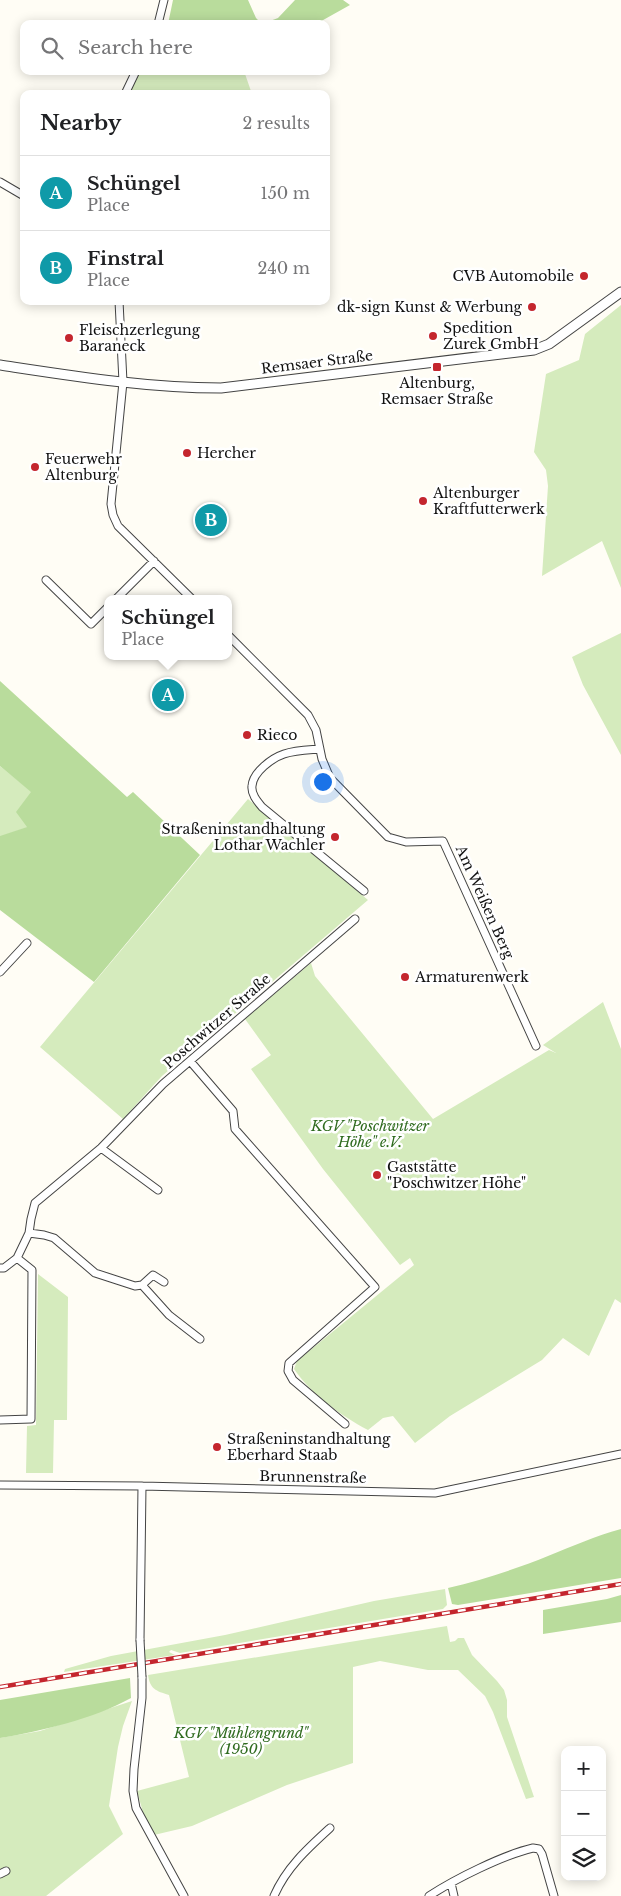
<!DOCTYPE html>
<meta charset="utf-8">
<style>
:root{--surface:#fff;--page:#f6f6f6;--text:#202124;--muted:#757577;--line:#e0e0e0;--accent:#c4262e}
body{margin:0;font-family:"Libre Baskerville",serif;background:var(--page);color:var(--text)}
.controls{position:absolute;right:15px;bottom:15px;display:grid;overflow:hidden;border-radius:10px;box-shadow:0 2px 12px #0003}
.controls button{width:45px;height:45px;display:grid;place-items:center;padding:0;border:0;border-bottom:1px solid var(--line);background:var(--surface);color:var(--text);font:25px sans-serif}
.you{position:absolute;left:322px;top:781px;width:18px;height:18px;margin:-12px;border:4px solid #fff;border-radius:50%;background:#1a73e8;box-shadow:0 0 0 8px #1a73e833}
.badge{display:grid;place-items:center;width:32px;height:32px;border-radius:50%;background:var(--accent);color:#fff;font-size:16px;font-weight:700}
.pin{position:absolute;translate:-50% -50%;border:2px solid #fff;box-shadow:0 1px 5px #0006}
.popup{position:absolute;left:104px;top:595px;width:128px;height:65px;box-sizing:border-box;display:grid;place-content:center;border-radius:10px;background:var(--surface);filter:drop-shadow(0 1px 4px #0005);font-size:16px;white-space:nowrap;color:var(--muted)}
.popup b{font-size:19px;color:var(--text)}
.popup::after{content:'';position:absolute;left:50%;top:100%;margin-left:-10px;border:10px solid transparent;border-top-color:var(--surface)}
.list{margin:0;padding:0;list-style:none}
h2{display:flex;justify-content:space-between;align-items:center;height:65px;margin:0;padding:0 20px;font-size:21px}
h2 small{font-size:16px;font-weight:400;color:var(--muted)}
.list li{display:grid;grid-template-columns:32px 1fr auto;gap:15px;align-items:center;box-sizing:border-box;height:75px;padding:0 20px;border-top:1px solid var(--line)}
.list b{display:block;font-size:19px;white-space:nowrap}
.list p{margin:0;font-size:16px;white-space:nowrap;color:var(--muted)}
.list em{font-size:16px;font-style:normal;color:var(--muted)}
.icon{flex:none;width:28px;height:28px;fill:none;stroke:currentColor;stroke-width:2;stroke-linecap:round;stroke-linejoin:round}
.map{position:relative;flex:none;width:621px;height:1896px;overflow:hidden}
.search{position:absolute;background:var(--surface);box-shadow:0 2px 12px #0003;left:20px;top:20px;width:310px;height:55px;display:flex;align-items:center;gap:12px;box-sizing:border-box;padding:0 18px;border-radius:10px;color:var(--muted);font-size:19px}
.panel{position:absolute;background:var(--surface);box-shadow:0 2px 12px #0003;left:20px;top:90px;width:310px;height:215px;border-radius:10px}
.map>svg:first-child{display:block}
.green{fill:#d5ebbd}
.forest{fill:#b9dc9c}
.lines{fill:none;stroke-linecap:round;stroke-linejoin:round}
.minor-casing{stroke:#444;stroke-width:9}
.tertiary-casing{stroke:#444;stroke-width:11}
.minor{stroke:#fff;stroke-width:7}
.tertiary{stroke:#fff;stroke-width:9}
.rail-casing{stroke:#c4262e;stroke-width:4.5}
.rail{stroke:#fff;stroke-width:2.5;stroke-dasharray:8;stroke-linecap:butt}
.minor-bridge-casing{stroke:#444;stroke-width:9;stroke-linecap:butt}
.minor-bridge{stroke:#fff;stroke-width:7}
.poi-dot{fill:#c4262e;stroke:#fff;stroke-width:2}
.labels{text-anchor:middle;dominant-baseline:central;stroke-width:5;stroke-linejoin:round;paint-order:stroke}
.poi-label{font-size:14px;fill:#111;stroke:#fff;text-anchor:start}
.street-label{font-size:14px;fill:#111;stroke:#fff}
.park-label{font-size:14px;font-style:italic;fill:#2f6b1f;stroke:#fff}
</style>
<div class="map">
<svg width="621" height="1896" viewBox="0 0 621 1896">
<rect width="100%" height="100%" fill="#fffdf5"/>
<path class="green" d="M 140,71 L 244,71 L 252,94 L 129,94 Z
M 621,305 L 621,588 L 602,541 L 542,576 L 548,486 L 546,470 L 534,452 L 546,374 L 579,360 L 585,334 Z
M 621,633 L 621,755 L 583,685 L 572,657 Z
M 0,766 L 32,792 L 28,827 L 2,836 L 0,836 Z
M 248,799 L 368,900 L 162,1076 L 123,1119 L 40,1047 Z
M 311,963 L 315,976 L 433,1119 L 549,1050 L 556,1053 L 543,1045 L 603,1002 L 621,1049 L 621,1303 L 615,1299 L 589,1356 L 563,1338 L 542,1360 L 450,1416 L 415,1443 L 393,1416 L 383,1418 L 368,1430 C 340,1415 312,1395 294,1369 L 297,1361 L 414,1265 L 410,1258 L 400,1265 L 323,1169 L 251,1069 L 271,1055 L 245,1019 Z
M 38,1274 L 68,1297 L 67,1420 L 54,1420 L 53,1473 L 26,1473 L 27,1426 L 36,1425 Z
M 445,1589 L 447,1605 L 443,1609 L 180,1653 L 171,1650 L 169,1652 L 175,1655 L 64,1672 L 65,1669 L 111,1656 L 225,1635 L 374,1601 Z
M 447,1626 L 450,1642 L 455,1641 L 458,1638 L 464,1638 L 472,1655 L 497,1681 L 504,1690 L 507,1700 L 507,1717 L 534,1797 L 526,1799 L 493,1712 L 485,1696 L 458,1670 L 428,1670 L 380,1661 L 353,1667 L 353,1763 L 287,1785 L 192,1826 L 154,1835 L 144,1816 L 137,1791 L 189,1777 L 169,1695 C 156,1691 150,1689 148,1675 Z
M 132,1701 L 123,1726 L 118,1747 L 109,1806 L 123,1834 L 46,1896 L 0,1896 L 0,1738 L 40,1731 Z"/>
<path class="forest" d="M 173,0 L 248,0 L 256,18 L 262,24 L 168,24 Z
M 295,0 L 343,0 L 350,5 L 316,24 L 262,24 L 278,18 Z
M 0,681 L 127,797 L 133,792 L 200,855 L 94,982 L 0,910 L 0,836 L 27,827 L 16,812 L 31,792 L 0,766 Z
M 621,1529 L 621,1578 L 458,1605 L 452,1604 L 448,1588 C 482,1580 516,1569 548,1556 C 573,1546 595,1536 621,1529 Z
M 621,1595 L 621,1622 L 543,1634 L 543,1610 L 607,1599 Z
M 130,1678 L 131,1698 C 93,1719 42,1731 0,1738 L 0,1700 Z"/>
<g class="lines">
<defs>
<path id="minor" d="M 158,24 L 164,0
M 125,94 L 136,71
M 0,182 L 24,196
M 119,301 L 123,382 L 111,504 L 113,515 L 118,526 L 192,599
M 46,580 L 91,624 L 108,607
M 116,599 L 154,561
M 228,635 L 308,715 L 316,730 L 322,759 L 330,778 L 388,837 L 406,842 L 443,841 L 536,1046
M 320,749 C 308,750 296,750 284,754 C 272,758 253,772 252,786 C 251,794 257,801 262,807 L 364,891
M 0,972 L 27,943
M 190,1061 L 233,1111 L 235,1129 L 375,1287 L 289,1363 L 288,1371 L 293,1380 L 345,1424
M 101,1148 L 158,1190
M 29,1233 L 44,1235 L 54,1238 L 95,1273 L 135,1286 L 142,1285 L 153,1275 L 164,1282
M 0,1268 L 4,1268 L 17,1258 L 29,1233 L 31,1219 L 35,1203 L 101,1148 L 163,1084 L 355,919
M 142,1285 L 169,1315 L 200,1339
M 0,1420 L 31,1419 L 32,1270 L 17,1258
M 0,1485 L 142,1486 L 435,1493 L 621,1454
M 140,1640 L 142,1486
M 142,1677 L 142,1698 L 134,1769 L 133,1791 L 136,1808 L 184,1896
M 0,1874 L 6,1871
M 451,1883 L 454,1896
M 274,1896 C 286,1868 307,1849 330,1828
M 429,1896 C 455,1879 503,1855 533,1848 L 539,1849 L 542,1854 L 554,1896"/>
<path id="tertiary" d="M 0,365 C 73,376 147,388 221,388 L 534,350 L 549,344 L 621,292"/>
</defs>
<use href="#minor" class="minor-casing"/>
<use href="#tertiary" class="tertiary-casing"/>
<use href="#minor" class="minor"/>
<use href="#tertiary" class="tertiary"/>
<defs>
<path id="rail" d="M 0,1687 L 621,1584"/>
</defs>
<use href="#rail" class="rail-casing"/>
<use href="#rail" class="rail"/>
<defs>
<path id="minor-bridge" d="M 140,1640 L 142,1677"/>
</defs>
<use href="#minor-bridge" class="minor-bridge-casing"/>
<use href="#minor-bridge" class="minor-bridge"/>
</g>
<g class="poi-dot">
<circle cx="584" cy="276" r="5"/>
<circle cx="532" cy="307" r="5"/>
<circle cx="433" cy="336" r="5"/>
<circle cx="69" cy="338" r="5"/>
<rect x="432" y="362" width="10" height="10" rx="2.5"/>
<circle cx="187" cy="453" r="5"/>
<circle cx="35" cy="467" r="5"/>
<circle cx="423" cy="501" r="5"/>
<circle cx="247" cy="735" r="5"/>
<circle cx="335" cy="837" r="5"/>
<circle cx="405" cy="977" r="5"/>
<circle cx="377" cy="1175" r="5"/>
<circle cx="217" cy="1447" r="5"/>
</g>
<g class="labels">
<g class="poi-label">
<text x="574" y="276" text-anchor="end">CVB Automobile</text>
<text x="522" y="307" text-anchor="end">dk-sign Kunst &amp; Werbung</text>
<text x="443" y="328">Spedition<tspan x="443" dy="16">Zurek GmbH</tspan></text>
<text x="79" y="330">Fleischzerlegung<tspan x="79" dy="16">Baraneck</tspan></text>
<text x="437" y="383" text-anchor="middle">Altenburg,<tspan x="437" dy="16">Remsaer Straße</tspan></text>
<text x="197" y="453">Hercher</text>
<text x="45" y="459">Feuerwehr<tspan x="45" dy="16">Altenburg</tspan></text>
<text x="433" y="493">Altenburger<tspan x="433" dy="16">Kraftfutterwerk</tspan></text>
<text x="257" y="735">Rieco</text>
<text x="325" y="829" text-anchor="end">Straßeninstandhaltung<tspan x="325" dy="16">Lothar Wachler</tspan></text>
<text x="415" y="977">Armaturenwerk</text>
<text x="387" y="1167">Gaststätte<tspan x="387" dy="16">"Poschwitzer Höhe"</tspan></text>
<text x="227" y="1439">Straßeninstandhaltung<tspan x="227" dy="16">Eberhard Staab</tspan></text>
</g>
<g class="street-label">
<text transform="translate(317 362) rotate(-7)">Remsaer Straße</text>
<text transform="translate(485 902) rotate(66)">Am Weißen Berg</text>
<text transform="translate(217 1021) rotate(-41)">Poschwitzer Straße</text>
<text transform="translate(313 1477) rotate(1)">Brunnenstraße</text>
</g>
<g class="park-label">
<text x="370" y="1126">KGV "Poschwitzer<tspan x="370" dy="16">Höhe" e.V.</tspan></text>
<text x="241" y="1733">KGV "Mühlengrund"<tspan x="241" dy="16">(1950)</tspan></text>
</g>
</g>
</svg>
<div class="controls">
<button>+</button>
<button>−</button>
<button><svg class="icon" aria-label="layers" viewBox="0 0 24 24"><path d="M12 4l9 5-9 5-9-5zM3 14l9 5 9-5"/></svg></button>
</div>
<div class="you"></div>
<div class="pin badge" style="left:168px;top:695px;background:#0f9aa8">A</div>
<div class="popup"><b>Schüngel</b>Place</div>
<div class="pin badge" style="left:211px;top:520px;background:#0f9aa8">B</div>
<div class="search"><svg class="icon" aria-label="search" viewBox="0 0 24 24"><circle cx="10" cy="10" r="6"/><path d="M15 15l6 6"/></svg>Search here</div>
<section class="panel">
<h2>Nearby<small>2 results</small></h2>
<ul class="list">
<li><span class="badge" style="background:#0f9aa8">A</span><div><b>Schüngel</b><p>Place</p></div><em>150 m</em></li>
<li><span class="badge" style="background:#0f9aa8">B</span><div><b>Finstral</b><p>Place</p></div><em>240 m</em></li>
</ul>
</section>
</div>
